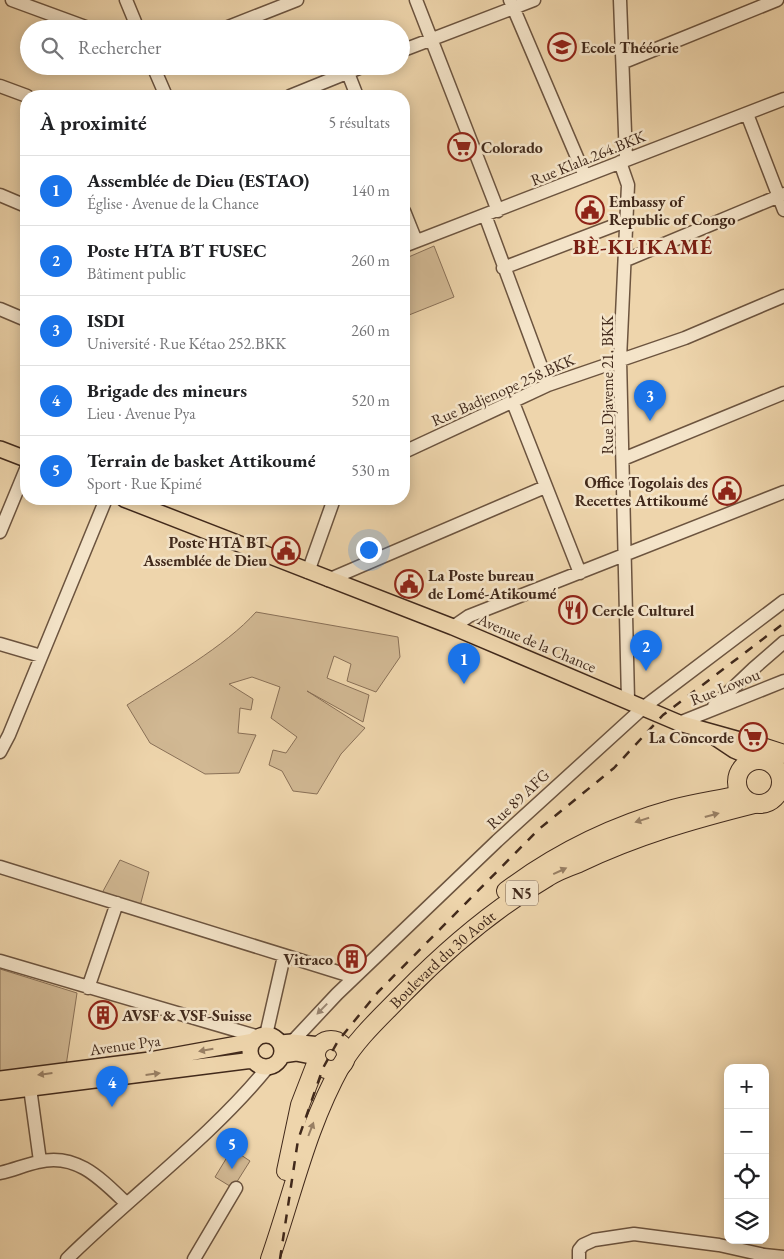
<!DOCTYPE html>
<html lang="fr">
<meta charset="utf-8">
<style>
:root{--surface:#fff;--page:#f2f2f2;--text:#202124;--muted:#757577;--line:#e0e0e0;--accent:#1a73e8}
body{margin:0;font-family:"EB Garamond",serif;background:var(--page);color:var(--text)}
.controls{position:absolute;right:15px;bottom:15px;display:grid;overflow:hidden;border-radius:10px;box-shadow:0 2px 12px #0003}
.controls button{width:45px;height:45px;display:grid;place-items:center;padding:0;border:0;border-bottom:1px solid var(--line);background:var(--surface);color:var(--text);font:25px sans-serif}
.you{position:absolute;left:368px;top:549px;width:18px;height:18px;margin:-12px;border:4px solid #fff;border-radius:50%;background:#1a73e8;box-shadow:0 0 0 8px #1a73e833}
.badge{display:grid;place-items:center;width:32px;height:32px;border-radius:50%;background:var(--accent);color:#fff;font-size:16px;font-weight:700}
.pin{position:absolute;translate:-50% -41px;filter:drop-shadow(0 1px 2px #0008)}
.pin::after{content:'';position:absolute;top:26px;width:18px;height:15px;background:inherit;clip-path:polygon(0 0,100% 0,50% 100%)}
.list{margin:0;padding:0;list-style:none}
h2{display:flex;justify-content:space-between;align-items:center;height:65px;margin:0;padding:0 20px;font-size:21px}
h2 small{font-size:16px;font-weight:400;color:var(--muted)}
.list li{display:grid;grid-template-columns:32px 1fr auto;gap:15px;align-items:center;box-sizing:border-box;height:70px;padding:0 20px;border-top:1px solid var(--line)}
.list b{display:block;font-size:19px;white-space:nowrap}
.list p{margin:0;font-size:16px;white-space:nowrap;color:var(--muted)}
.list em{font-size:16px;font-style:normal;color:var(--muted)}
.icon{flex:none;width:28px;height:28px;fill:none;stroke:currentColor;stroke-width:2;stroke-linecap:round;stroke-linejoin:round}
.map{position:relative;flex:none;width:784px;height:1259px;overflow:hidden}
.search{position:absolute;background:var(--surface);box-shadow:0 2px 12px #0003;left:20px;top:20px;width:390px;height:55px;display:flex;align-items:center;gap:12px;box-sizing:border-box;padding:0 18px;border-radius:28px;color:var(--muted);font-size:19px}
.panel{position:absolute;background:var(--surface);box-shadow:0 2px 12px #0003;left:20px;top:90px;width:390px;height:415px;border-radius:20px}
.map>svg:first-child{display:block}
.green{fill:#d1b893;stroke:#897057}
.lines{fill:none;stroke-linecap:round;stroke-linejoin:round}
.minor-casing{stroke:#6c543f;stroke-width:15}
.major-casing{stroke:#41291b;stroke-width:18}
.highway-casing{stroke:#41291b;stroke-width:20}
.minor{stroke:#f4e4c9;stroke-width:12}
.major{stroke:#eed5ac;stroke-width:15}
.highway{stroke:#eed5ac;stroke-width:18}
.rail{stroke:#41291b;stroke-width:2.5;stroke-dasharray:9 9;stroke-linecap:butt}
.oneway{fill:#987f64}
.oneway2{fill:#9a8672}
.labels{text-anchor:middle;dominant-baseline:central;stroke-width:5;stroke-linejoin:round;paint-order:stroke}
.shield{fill:#f4e4c9;stroke:#77614f;stroke-width:1}
.shield-label{font-size:15px;font-weight:bold;fill:#41291b}
.poi-label{font-size:16px;font-weight:bold;fill:#41291b;stroke:#f4e4c9;text-anchor:start}
.street-label{font-size:16px;fill:#41291b;stroke:#f4e4c9}
.district-label{font-size:21px;font-weight:bold;letter-spacing:1px;fill:#7a1f14;stroke:#f4e4c9}
</style>
<div class="map">
<svg width="784" height="1259" viewBox="0 0 784 1259">
<rect width="100%" height="100%" fill="#eed5ac"/>
<filter id="stains"><feTurbulence type="fractalNoise" baseFrequency=".004" numOctaves="4"/><feColorMatrix values="0 0 0 0 .2 0 0 0 0 .09 0 0 0 0 .02 0 0 0 .5 -.17"/></filter>
<radialGradient id="worn" r=".72"><stop offset=".6" stop-color="#630" stop-opacity="0"/><stop offset="1" stop-color="#630" stop-opacity=".3"/></radialGradient>
<path class="green" d="M 434,246 L 454,297 L 404,317 L 404,259 Z
M 256,612 L 398,637 L 400,657 L 376,692 L 347,681 L 351,664 L 334,656 L 327,678 L 369,695 L 363,722 L 307,691 L 365,728 L 341,754 L 317,794 L 293,791 L 282,771 L 269,765 L 273,750 L 286,753 L 297,737 L 271,718 L 280,687 L 252,677 L 229,684 L 253,699 L 251,710 L 240,708 L 238,733 L 256,735 L 239,773 L 205,774 L 150,743 L 127,705 C 166,680 226,646 256,612 Z
M 120,860 L 149,872 L 140,906 L 102,893 Z
M 0,969 L 77,993 L 66,1066 L 0,1072 Z
M 232,1149 L 250,1161 L 233,1188 L 215,1177 Z"/>
<g class="lines">
<defs>
<path id="minor" d="M 12,0 L 91,29
M 126,0 L 138,29
M 416,0 L 498,211
M 510,0 L 585,176
M 620,0 L 626,159
M 223,29 L 297,0
M 401,51 L 534,0
M 624,62 L 777,0
M 153,66 L 166,96
M 348,73 L 357,96
M 0,86 L 27,96
M 290,96 L 364,66
M 747,114 L 784,210
M 620,162 L 628,185 L 620,359 L 628,700
M 0,195 L 26,206
M 404,211 L 416,241
M 485,215 L 548,385
M 404,246 L 784,99
M 626,260 L 784,194
M 503,268 L 626,221
M 0,309 L 26,320
M 512,400 L 580,573
M 404,452 L 548,385 L 685,338 L 784,296
M 623,459 L 784,393
M 0,532 L 26,469
M 308,572 L 334,499
M 328,580 L 545,487
M 453,627 L 469,616 L 784,492
M 0,644 L 41,656
M 714,706 L 753,669 L 784,642
M 679,723 L 784,681
M 0,752 L 9,735 L 106,499
M 0,867 L 354,977
M 0,961 L 259,1037
M 88,988 L 117,903
M 266,1035 L 284,956
M 292,1042 L 337,994 L 497,841 L 644,707 L 784,601
M 30,1088 L 40,1161
M 0,1173 C 13,1170 25,1165 38,1162 C 76,1152 101,1179 126,1203
M 67,1259 C 133,1194 210,1138 268,1067
M 194,1259 L 236,1188
M 579,1259 L 579,1250 L 583,1245 L 594,1240 L 634,1234 L 719,1245 L 764,1255 L 784,1257"/>
<path id="major" d="M 0,449 L 26,459
M 124,499 L 453,627 L 679,723 L 747,742 L 758,751 L 765,761
M 716,738 L 734,750 L 757,760
M250 1051a16 16 0 1 1 32 0a16 16 0 1 1-32 0Z
M 280,1043 L 292,1042 L 320,1045
M 282,1055 L 296,1053 L 316,1057
M 0,1079 L 150,1060 L 254,1041
M 0,1092 L 253,1060"/>
<g id="highway">
<path d="M 747,742 L 784,754"/>
<circle cx="759" cy="782" r="22"/>
<path d="M 506,891 C 557,853 612,826 673,809 C 695,803 718,800 740,795"/>
<circle cx="331" cy="1055" r="15"/>
<path d="M 286,1171 L 300,1105 L 317,1061"/>
<path id="s1" d="M 270,1259 C 294,1190 306,1129 342,1064 C 358,1037 382,1016 404,993 C 447,949 495,908 548,877 C 557,871 568,867 579,863 C 635,836 694,819 754,804"/>
</g>
</defs>
<use href="#minor" class="minor-casing"/>
<use href="#major" class="major-casing"/>
<use href="#highway" class="highway-casing"/>
<use href="#minor" class="minor"/>
<use href="#major" class="major"/>
<use href="#highway" class="highway"/>
<path class="rail" d="M 280,1259 L 298,1140 L 323,1068 L 338,1041 L 378,992 L 539,829 L 614,768 L 663,715 L 784,623"/>
</g>
<defs><path id="oneway-solid" d="M-6-.8H1V-3.2L6.5 0L1 3.2V.8H-6Z" transform="scale(1.25)"/></defs>
<g class="oneway">
<use href="#oneway-solid" transform="translate(712 815) rotate(-15)"/>
<use href="#oneway-solid" transform="translate(642 820) rotate(162)"/>
<use href="#oneway-solid" transform="translate(560 871) rotate(-25)"/>
<use href="#oneway-solid" transform="translate(206 1050) rotate(170)"/>
<use href="#oneway-solid" transform="translate(45 1074) rotate(173)"/>
<use href="#oneway-solid" transform="translate(153 1074) rotate(-7)"/>
<use href="#oneway-solid" transform="translate(311 1129) rotate(-69)"/>
</g>
<use class="oneway2" href="#oneway-solid" transform="translate(322 1009) rotate(134)"/>
<defs>
<symbol id="school-ring" viewBox="-11 -11 22 22"><circle r="9.5" fill="#f4e4c9" stroke="#8f2418" stroke-width="1.5"/><path d="M0-5L7-2L0 1L-7-2ZM-4 1L0 2.5L4 1V4Q0 6-4 4Z" fill="#8f2418"/></symbol>
<symbol id="supermarket-ring" viewBox="-11 -11 22 22"><circle r="9.5" fill="#f4e4c9" stroke="#8f2418" stroke-width="1.5"/><path d="M-6-5.5h2.5l.6 2H6L4.5 2H-2.5L-4.4-4H-6ZM-1.5 3.2a1.3 1.3 0 1 0 .1 0ZM3 3.2a1.3 1.3 0 1 0 .1 0Z" fill="#8f2418"/></symbol>
<symbol id="civic-ring" viewBox="-11 -11 22 22"><circle r="9.5" fill="#f4e4c9" stroke="#8f2418" stroke-width="1.5"/><path d="M-.6-6.5H3V-4.5H.6V-3L4-1V1h2V6H-6V1h2V-1L-.6-3ZM-1.2 2.5V6h2.4V2.5Z" fill="#8f2418"/></symbol>
<symbol id="restaurant-ring" viewBox="-11 -11 22 22"><circle r="9.5" fill="#f4e4c9" stroke="#8f2418" stroke-width="1.5"/><path d="M-5-6h1v4h1v-4h1v4h1v-4h1v5L-1.5 .5V6h-2V.5L-5-1ZM5-6V6H3V1.5H1.5Q1.5-4 5-6Z" fill="#8f2418"/></symbol>
<symbol id="building-ring" viewBox="-11 -11 22 22"><circle r="9.5" fill="#f4e4c9" stroke="#8f2418" stroke-width="1.5"/><path d="M-4-6H4V6H1V3H-1V6H-4ZM-2.5-4.3h1.7v1.8h-1.7ZM.8-4.3h1.7v1.8H.8ZM-2.5-1h1.7V.8h-1.7ZM.8-1h1.7V.8H.8Z" fill="#8f2418"/></symbol>
</defs>
<g fill-rule="evenodd">
<use href="#school-ring" x="546" y="31" width="32" height="32"/>
<use href="#supermarket-ring" x="446" y="131" width="32" height="32"/>
<use href="#civic-ring" x="574" y="194" width="32" height="32"/>
<use href="#civic-ring" x="711" y="475" width="32" height="32"/>
<use href="#civic-ring" x="270" y="535" width="32" height="32"/>
<use href="#civic-ring" x="393" y="568" width="32" height="32"/>
<use href="#restaurant-ring" x="557" y="594" width="32" height="32"/>
<use href="#supermarket-ring" x="737" y="721" width="32" height="32"/>
<use href="#building-ring" x="336" y="943" width="32" height="32"/>
<use href="#building-ring" x="87" y="999" width="32" height="32"/>
</g>
<g class="labels">
<rect class="shield" x="506" y="880.5" width="32" height="25" rx="4"/>
<g class="shield-label">
<text x="522" y="893">N5</text>
</g>
<g class="poi-label">
<text x="581" y="47">Ecole Thééorie</text>
<text x="481" y="147">Colorado</text>
<text x="609" y="201">Embassy of<tspan x="609" dy="18">Republic of Congo</tspan></text>
<text x="708" y="482" text-anchor="end">Office Togolais des<tspan x="708" dy="18">Recettes Attikoumé</tspan></text>
<text x="267" y="542" text-anchor="end">Poste HTA BT<tspan x="267" dy="18">Assemblée de Dieu</tspan></text>
<text x="428" y="575">La Poste bureau<tspan x="428" dy="18">de Lomé-Atikoumé</tspan></text>
<text x="592" y="610">Cercle Culturel</text>
<text x="734" y="737" text-anchor="end">La Concorde</text>
<text x="333" y="959" text-anchor="end">Vitraco</text>
<text x="122" y="1015">AVSF &amp; VSF-Suisse</text>
</g>
<g class="street-label">
<text transform="translate(588 158) rotate(-22)">Rue Klala.264.BKK</text>
<text transform="translate(607 385) rotate(-90)">Rue Djaveme 21. BKK</text>
<text transform="translate(503 390) rotate(-24)">Rue Badjenope 258.BKK</text>
<text transform="translate(537 643) rotate(23)">Avenue de la Chance</text>
<text transform="translate(725 687) rotate(-22)">Rue Lowou</text>
<text transform="translate(518 799) rotate(-43)">Rue 89 AFG</text>
<text stroke="none"><textPath href="#s1" startOffset="354">Boulevard du 30 Août</textPath></text>
<text transform="translate(125 1045) rotate(-8)">Avenue Pya</text>
</g>
<g class="district-label">
<text x="643" y="246">BÈ-KLIKAMÉ</text>
</g>
</g>
<rect width="100%" height="100%" filter="url(#stains)"/>
<rect width="100%" height="100%" fill="url(#worn)"/>
</svg>
<div class="controls">
<button>+</button>
<button>−</button>
<button><svg class="icon" aria-label="locate" viewBox="0 0 24 24"><circle cx="12" cy="12" r="6"/><path d="M12 2v4M12 18v4M2 12h4M18 12h4"/></svg></button>
<button><svg class="icon" aria-label="layers" viewBox="0 0 24 24"><path d="M12 4l9 5-9 5-9-5zM3 14l9 5 9-5"/></svg></button>
</div>
<div class="you"></div>
<div class="pin badge" style="left:464px;top:684px">1</div>
<div class="pin badge" style="left:646px;top:671px">2</div>
<div class="pin badge" style="left:650px;top:421px">3</div>
<div class="pin badge" style="left:112px;top:1107px">4</div>
<div class="pin badge" style="left:232px;top:1169px">5</div>
<div class="search"><svg class="icon" aria-label="search" viewBox="0 0 24 24"><circle cx="10" cy="10" r="6"/><path d="M15 15l6 6"/></svg>Rechercher</div>
<section class="panel">
<h2>À proximité<small>5 résultats</small></h2>
<ul class="list">
<li><span class="badge">1</span><div><b>Assemblée de Dieu (ESTAO)</b><p>Église · Avenue de la Chance</p></div><em>140 m</em></li>
<li><span class="badge">2</span><div><b>Poste HTA BT FUSEC</b><p>Bâtiment public</p></div><em>260 m</em></li>
<li><span class="badge">3</span><div><b>ISDI</b><p>Université · Rue Kétao 252.BKK</p></div><em>260 m</em></li>
<li><span class="badge">4</span><div><b>Brigade des mineurs</b><p>Lieu · Avenue Pya</p></div><em>520 m</em></li>
<li><span class="badge">5</span><div><b>Terrain de basket Attikoumé</b><p>Sport · Rue Kpimé</p></div><em>530 m</em></li>
</ul>
</section>
</div>
